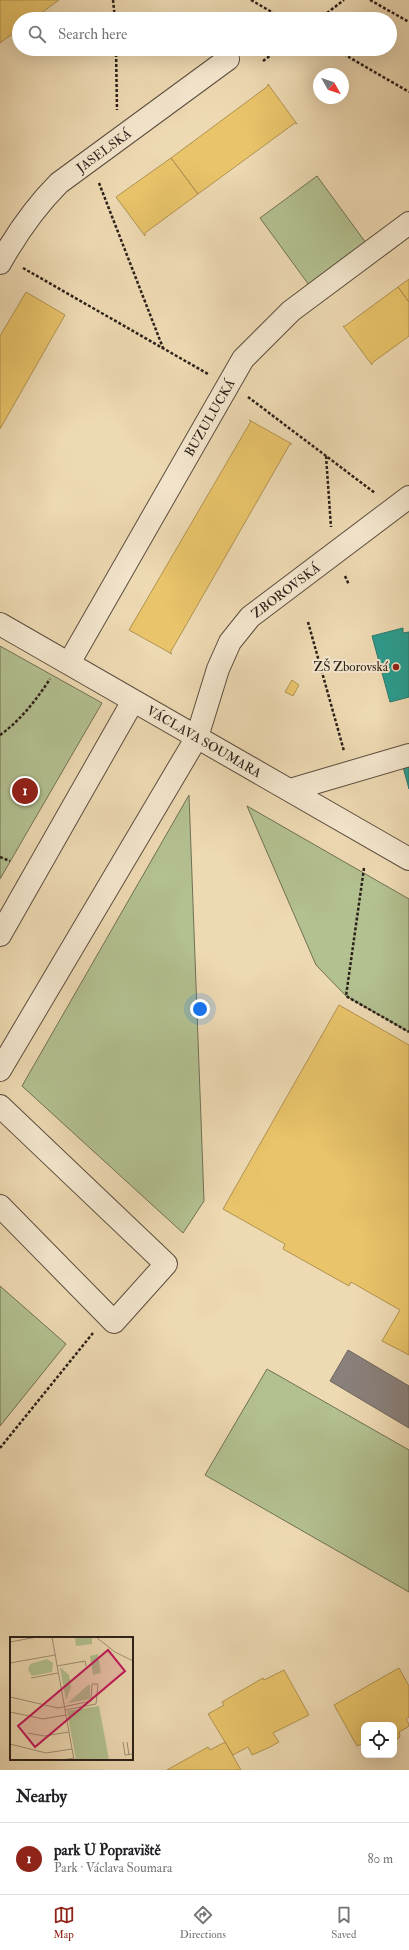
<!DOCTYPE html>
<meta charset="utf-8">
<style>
:root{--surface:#fff;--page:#f2f2f2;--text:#202124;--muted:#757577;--line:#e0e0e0;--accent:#8f2418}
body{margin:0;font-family:"IM FELL Double Pica",serif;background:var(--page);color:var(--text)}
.controls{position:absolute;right:12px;bottom:12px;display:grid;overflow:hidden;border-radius:8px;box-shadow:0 4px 16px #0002}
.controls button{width:36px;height:36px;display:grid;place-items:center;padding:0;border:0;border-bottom:1px solid var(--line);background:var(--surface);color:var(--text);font:20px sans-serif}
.compass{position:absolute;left:313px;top:68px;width:36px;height:36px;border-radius:50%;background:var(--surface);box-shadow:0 4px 16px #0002;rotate:130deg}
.you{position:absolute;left:200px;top:1009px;width:14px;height:14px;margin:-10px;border:3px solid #fff;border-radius:50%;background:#1a73e8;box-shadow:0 0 0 6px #1a73e833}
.badge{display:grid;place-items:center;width:26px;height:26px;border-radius:50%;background:var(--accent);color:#fff;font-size:13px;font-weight:700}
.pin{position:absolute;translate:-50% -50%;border:2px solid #fff;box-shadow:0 1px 4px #0006}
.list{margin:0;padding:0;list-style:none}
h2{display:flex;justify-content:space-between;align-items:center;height:52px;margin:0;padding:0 16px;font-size:17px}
h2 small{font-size:13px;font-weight:400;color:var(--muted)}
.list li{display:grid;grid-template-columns:26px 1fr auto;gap:12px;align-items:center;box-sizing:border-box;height:72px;padding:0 16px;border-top:1px solid var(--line)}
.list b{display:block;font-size:15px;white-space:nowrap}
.list p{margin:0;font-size:13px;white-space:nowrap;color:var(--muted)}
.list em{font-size:13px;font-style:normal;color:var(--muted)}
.icon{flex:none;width:22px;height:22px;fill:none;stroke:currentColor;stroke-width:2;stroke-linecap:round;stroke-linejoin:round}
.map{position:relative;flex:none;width:409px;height:1770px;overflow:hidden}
.search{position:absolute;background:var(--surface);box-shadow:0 4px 16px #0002;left:12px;right:12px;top:12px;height:44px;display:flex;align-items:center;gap:10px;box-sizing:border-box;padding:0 14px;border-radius:22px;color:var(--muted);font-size:15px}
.sheet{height:124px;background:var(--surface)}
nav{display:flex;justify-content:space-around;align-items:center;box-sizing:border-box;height:56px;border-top:1px solid var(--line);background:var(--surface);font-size:11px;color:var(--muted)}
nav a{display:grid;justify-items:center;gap:2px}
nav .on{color:var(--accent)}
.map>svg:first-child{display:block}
.green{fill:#b3c090;stroke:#707054}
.homes{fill:#e9c46a;stroke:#b09352}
.schools{fill:#2a9d8f;stroke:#2b786c}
.industry{fill:#8a817c;stroke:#6e645e}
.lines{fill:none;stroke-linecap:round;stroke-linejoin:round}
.minor-casing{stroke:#5c4e3f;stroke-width:24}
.path{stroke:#2c2019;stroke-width:2.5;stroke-dasharray:3 2;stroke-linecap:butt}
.minor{stroke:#f3e6cd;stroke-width:22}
.poi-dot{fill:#8f2418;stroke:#f3e6cd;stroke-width:1.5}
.labels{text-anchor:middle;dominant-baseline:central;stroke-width:4;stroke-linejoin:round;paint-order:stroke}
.street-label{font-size:13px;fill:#2c2019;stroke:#f3e6cd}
.poi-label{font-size:13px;fill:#2c2019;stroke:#f3e6cd;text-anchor:end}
.inset-road{fill:none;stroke:#a08f75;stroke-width:1}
.view{fill:#c2185b;fill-opacity:0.15;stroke:#c2185b;stroke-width:2}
.inset-edge{fill:none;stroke:#2c2019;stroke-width:2}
</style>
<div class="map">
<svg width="409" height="1770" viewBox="0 0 409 1770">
<rect width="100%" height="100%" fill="#edd9b2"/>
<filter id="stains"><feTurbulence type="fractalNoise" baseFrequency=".005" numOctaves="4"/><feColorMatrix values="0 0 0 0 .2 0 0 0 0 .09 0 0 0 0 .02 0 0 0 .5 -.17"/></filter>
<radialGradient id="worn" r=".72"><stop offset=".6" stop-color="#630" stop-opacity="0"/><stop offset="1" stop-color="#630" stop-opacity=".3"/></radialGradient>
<path class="green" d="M 317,176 L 366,243 L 309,285 L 260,218 Z
M 0,646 L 102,703 L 0,879 Z
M 189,795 L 204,1201 L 183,1233 L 22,1086 Z
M 247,806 L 409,899 L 409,1032 L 346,996 L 316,965 Z
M 0,1286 L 66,1344 L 0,1426 Z
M 267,1369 L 409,1450 L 409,1592 L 205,1475 Z"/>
<path class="homes" d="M 0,0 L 59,0 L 33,19 L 19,19 L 19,29 L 0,43 Z
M 268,84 L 297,124 L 295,123 L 198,194 L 171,158 L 268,86 Z
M 171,158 L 198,194 L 145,233 L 145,236 L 116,197 Z
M 409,279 L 409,302 L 398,287 Z
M 398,287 L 409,302 L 409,336 L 372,363 L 372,365 L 343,326 L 345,326 Z
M 26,292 L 65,315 L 0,429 L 0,336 Z
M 249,420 L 292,444 L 290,444 L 170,653 L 172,654 L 129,630 L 251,421 Z
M 292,680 L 299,685 L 293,696 L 285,692 Z
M 339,1005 L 409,1045 L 409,1355 L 382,1341 L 400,1310 L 351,1282 L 349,1286 L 283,1249 L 285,1244 L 223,1209 Z
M 399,1668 L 409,1686 L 409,1717 L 406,1719 L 409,1724 L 408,1727 L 399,1732 L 400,1735 L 399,1738 L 394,1741 L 394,1725 L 364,1725 L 364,1743 L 357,1746 L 334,1705 Z
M 284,1670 L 309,1715 L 273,1733 L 279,1742 L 268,1748 L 252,1755 L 248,1747 L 233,1755 L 208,1714 L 224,1705 L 222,1702 L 263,1678 L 264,1680 Z
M 225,1742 L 241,1770 L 167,1770 L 208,1747 L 210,1750 Z"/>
<path class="schools" d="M 403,628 L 403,633 L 409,632 L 409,697 L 390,702 L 372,636 Z
M 409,766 L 409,789 L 403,767 Z"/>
<path class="industry" d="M 348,1350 L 409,1386 L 409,1428 L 330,1381 Z"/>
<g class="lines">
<defs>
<path id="minor" d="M 0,263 C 17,233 35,207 59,183 L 228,59
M 0,624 L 409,859
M 69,663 L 243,359 L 291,311 L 409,223
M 290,790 L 409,755
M 0,935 L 133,701
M 0,1070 L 197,737 L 218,669 L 230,642 L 250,617 L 409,497
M 0,1106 L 166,1264 L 114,1322 L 0,1206"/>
</defs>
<use href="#minor" class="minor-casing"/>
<path class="path" d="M 113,0 L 115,19
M 251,0 L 284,19
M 370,0 L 409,22
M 319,19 L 344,0
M 116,49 L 117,110
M 335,49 L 409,92
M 263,61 L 279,49
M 99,183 L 163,348
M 23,268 L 208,374
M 248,397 L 375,493
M 326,456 L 331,527
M 345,576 L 349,585
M 308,622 L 344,751
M 0,735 C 21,720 36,700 50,679
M 0,857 L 10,861
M 364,868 L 346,996 L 409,1032
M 0,1448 L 93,1333"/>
<use href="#minor" class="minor"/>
</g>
<circle class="poi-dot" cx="396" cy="667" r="4"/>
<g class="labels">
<g class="street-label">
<text transform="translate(104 151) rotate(-36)">JASELSKÁ</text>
<text transform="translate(210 418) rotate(-60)">BUZULUCKÁ</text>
<text transform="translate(286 591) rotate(-37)">ZBOROVSKÁ</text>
<text transform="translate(204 742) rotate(30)">VÁCLAVA SOUMARA</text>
</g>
<g class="poi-label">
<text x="388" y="667">ZŠ Zborovská</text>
</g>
</g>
<g transform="translate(10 1637)">
<rect width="123" height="123" fill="#edd9b2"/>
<path d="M 82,0 L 82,7 L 66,9 L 65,1 ZM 88,17 L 91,36 L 83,38 L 80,19 ZM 37,22 L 43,26 L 42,35 L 22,39 L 18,33 L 20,27 ZM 50,30 L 59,38 L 61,50 L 56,63 ZM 78,48 L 80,48 L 80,62 L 58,66 ZM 89,69 L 99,123 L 66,123 L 57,74 Z" fill="#b3c090"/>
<path class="inset-road" d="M 42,0 L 64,123M 86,0 L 105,15 L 123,24M 0,5 L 27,0M 0,26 L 45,18M 47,29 L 75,24 L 76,29M 21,41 L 48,36M 0,60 L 48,71 L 81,64 L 82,47 L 88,47 L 86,67 L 55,73M 0,75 L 33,82 L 56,78M 18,96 L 34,99 L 59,95M 113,105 L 115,118 L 123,117M 117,105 L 119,118M 0,107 L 36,116 L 62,112M 52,123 L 64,121"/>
<path class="view" d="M 98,13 L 115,34 L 25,110 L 8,89 Z"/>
<rect width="123" height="123" class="inset-edge"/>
</g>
<rect width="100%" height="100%" filter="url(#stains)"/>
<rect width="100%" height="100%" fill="url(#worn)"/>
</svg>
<div class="controls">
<button><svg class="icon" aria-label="locate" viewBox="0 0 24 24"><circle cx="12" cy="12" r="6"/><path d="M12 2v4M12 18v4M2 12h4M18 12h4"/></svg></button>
</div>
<svg class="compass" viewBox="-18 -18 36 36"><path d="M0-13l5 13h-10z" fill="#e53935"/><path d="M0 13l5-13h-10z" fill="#757577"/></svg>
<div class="you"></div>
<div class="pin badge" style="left:25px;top:791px">1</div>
<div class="search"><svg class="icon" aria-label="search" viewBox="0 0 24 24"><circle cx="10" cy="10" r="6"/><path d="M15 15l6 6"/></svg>Search here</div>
</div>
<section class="sheet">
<h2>Nearby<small></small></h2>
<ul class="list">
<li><span class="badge">1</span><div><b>park U Popraviště</b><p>Park · Václava Soumara</p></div><em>80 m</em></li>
</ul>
</section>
<nav>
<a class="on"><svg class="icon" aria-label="map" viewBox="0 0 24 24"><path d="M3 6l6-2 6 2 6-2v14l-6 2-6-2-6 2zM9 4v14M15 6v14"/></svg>Map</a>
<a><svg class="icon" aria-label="directions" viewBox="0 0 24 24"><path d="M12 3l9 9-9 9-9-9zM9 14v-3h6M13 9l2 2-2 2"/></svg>Directions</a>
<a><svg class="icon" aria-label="saved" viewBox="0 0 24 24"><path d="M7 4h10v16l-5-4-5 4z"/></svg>Saved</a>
</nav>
